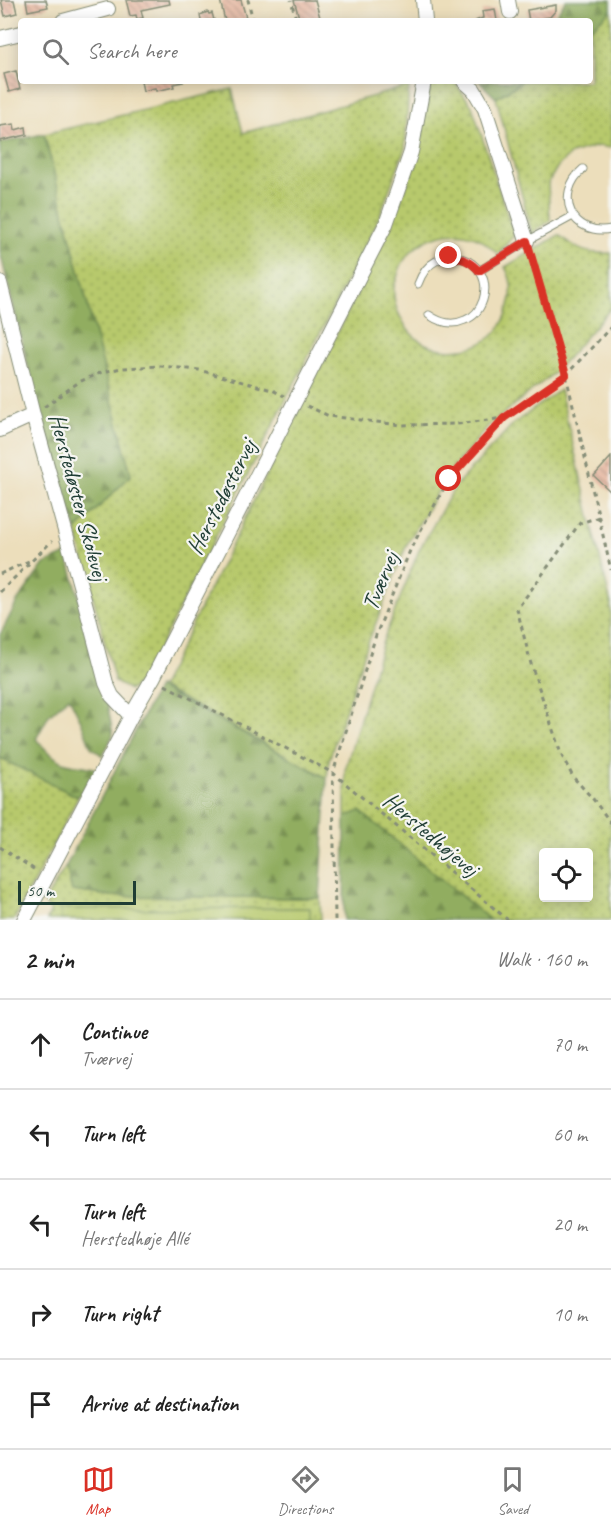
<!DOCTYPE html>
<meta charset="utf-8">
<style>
:root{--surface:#fff;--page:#f2f2f2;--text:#222;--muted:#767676;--line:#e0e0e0;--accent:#d93025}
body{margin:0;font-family:Caveat,sans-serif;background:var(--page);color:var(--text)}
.controls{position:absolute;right:18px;bottom:18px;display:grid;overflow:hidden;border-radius:6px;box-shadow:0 3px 15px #0003}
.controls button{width:54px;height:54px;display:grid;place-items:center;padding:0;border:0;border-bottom:2px solid var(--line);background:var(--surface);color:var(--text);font:30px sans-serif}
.scale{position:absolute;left:18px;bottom:15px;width:118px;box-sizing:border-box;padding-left:6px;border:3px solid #1f3d34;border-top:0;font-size:16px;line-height:21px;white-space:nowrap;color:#1f3d34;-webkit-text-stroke:4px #f6f6f2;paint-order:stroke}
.stop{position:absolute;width:18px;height:18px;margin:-14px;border:4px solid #d93025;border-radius:50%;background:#fff}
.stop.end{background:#d93025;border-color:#fff;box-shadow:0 2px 6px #0008}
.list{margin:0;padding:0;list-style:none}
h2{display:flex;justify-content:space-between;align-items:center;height:78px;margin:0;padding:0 24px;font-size:26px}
h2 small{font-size:20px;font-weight:400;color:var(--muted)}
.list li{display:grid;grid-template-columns:39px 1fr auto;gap:18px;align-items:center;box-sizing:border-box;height:90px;padding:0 24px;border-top:2px solid var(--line)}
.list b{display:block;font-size:22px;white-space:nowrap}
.list p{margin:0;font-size:20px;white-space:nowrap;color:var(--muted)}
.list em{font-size:20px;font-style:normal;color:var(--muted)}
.icon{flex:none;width:33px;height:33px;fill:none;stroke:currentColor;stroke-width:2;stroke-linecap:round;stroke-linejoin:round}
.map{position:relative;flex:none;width:611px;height:920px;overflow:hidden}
.search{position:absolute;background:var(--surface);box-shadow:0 3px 15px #0003;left:18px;right:18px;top:18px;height:66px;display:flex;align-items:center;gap:15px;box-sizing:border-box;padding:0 21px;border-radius:6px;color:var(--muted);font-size:22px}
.sheet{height:528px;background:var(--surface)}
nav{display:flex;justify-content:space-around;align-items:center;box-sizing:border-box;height:84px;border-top:2px solid var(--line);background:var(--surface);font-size:16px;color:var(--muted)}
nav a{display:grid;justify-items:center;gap:3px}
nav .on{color:var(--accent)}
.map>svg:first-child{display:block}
.grass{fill:url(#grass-dots);stroke:#6b8350;stroke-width:1.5;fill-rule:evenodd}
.forest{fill:url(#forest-firs);stroke:#58754a;stroke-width:1.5}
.park{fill:#b7c96c;stroke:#6b8350;stroke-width:1.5}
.building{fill:url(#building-back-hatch)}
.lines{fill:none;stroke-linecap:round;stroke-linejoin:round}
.lane-casing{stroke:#868e78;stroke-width:9}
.street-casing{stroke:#868e78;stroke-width:16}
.path{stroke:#868e78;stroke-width:3;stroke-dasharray:4.5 4.5;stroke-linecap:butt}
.lane{stroke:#fff;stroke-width:7}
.street{stroke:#fff;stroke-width:14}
.route{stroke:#d93025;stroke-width:8}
.labels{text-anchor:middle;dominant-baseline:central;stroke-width:4.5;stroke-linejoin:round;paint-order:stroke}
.street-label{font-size:24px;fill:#1f3d34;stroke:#f6f6f2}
</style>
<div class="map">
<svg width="611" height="920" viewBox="0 0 611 920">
<defs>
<pattern id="grass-dots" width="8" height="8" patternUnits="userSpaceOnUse" patternTransform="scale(1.5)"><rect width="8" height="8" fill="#b7c96c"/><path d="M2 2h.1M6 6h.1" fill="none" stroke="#94a45a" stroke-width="1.8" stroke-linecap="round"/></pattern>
<pattern id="forest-firs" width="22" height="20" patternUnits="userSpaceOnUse" patternTransform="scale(1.5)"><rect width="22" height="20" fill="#91ad60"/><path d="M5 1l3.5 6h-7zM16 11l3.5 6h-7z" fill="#768e50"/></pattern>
<pattern id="building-back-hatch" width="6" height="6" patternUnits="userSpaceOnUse" patternTransform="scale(1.5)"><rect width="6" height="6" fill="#e5b69f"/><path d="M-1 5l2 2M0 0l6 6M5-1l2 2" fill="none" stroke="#b99582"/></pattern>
</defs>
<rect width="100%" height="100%" fill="#f6f6f2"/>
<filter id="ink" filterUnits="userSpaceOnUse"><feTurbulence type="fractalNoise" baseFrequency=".0167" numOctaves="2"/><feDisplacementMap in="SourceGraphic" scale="12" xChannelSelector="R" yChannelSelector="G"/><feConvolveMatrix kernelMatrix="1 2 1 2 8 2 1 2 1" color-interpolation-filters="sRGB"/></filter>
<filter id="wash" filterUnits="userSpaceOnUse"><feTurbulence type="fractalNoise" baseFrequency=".008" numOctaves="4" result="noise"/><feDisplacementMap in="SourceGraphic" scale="24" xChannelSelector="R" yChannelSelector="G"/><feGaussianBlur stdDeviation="1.35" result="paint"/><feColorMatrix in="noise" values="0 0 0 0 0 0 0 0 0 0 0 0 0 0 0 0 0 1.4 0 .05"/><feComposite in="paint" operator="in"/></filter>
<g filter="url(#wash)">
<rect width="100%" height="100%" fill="#ecdebb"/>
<path class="grass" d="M 611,10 L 611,148 L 598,146 L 571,154 L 558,166 L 548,183 L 550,221 L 532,233 L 496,98 L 523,81 L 590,81 L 590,29 Z
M 431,81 L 445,81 L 456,84 L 472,106 L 514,235 L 498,254 C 492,249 486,243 480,239 C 449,224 407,241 398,274 C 397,278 395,283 394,287 C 393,297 396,309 401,318 C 403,321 405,326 408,330 C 428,354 466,356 491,337 C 500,330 506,317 509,306 C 513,293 512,279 505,267 L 559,235 C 579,251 585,254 611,253 L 611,308 L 555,372 L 488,426 L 449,473 L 407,544 L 368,643 L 329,760 L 327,778 L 161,687 L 391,225 L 417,159 Z
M 409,86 L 405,148 L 378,220 L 143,679 L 130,690 L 115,682 L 76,530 L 131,475 L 44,134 L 232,89 L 243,133 Z
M 560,390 L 611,604 L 611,920 L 490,920 L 361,812 L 345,817 L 345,770 L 383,641 L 419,550 L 456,485 L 513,424 ZM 544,852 L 588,852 L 588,898 L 544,898 Z
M 0,758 L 78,797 L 14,920 L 0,920 Z
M 66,866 L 73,891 L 112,896 L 320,898 L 321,920 L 47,920 L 51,911 L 44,902 Z"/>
<path class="forest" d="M 566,0 L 611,0 L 611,10 L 590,29 L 590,21 L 552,21 Z
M 479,81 L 523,81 L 496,98 Z
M 44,134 L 131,475 L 76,530 L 37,402 L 0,252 L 0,143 Z
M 67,554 L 104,685 L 113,735 L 103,756 L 91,747 L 81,721 L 69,697 L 49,715 L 36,739 C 44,748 52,757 63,762 C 73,766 86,765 97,769 L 78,797 L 0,758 L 0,635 L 17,602 L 44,564 Z
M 158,687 L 327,778 L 320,898 L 112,896 L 72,891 L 66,866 Z
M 360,811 L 490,920 L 344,920 L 345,817 Z"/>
<path class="park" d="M 310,908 L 310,920 L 61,920 L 61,909 Z"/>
<g id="blocks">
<path class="building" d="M 1,0 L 14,0 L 17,13 L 5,16 Z
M 26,0 L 46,0 L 48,7 L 28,11 Z
M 126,0 L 169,0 L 170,4 L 141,10 L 143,18 L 137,19 L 136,15 L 130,16 Z
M 220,0 L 241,0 L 247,21 L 225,21 Z
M 294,0 L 315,0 L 321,21 L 300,21 Z
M 556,5 L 556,10 L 550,17 L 529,21 L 527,10 Z
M 495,9 L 497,21 L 475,21 L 483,18 L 482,11 Z
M 208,12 L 209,14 L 212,13 L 214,20 L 201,21 L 200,15 Z
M 16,71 L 20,89 L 9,92 L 4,74 Z
M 141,81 L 182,81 L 183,82 L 173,84 L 174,87 L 156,91 L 155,88 L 143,91 Z
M 14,124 L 15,130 L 26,127 L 27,135 L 0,141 L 0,126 Z
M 611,457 L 611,492 L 594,476 Z"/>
</g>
</g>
<g filter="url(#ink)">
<use href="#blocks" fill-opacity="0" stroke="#868e78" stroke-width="1.5"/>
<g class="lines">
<defs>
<path id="lane" d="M 583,169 C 553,195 572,237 611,229
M 479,271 L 527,241 L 573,216
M 418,284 C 435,236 496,258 483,300 C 480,309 474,317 465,320 C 452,326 441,323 429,315"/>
<path id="street" d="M 423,0 L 425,21
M 508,0 L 510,12
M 63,21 L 108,9
M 0,38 L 21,33
M 464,81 L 474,90 L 485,109 L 527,241
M 0,283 L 33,415 L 85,603 L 106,683 L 112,696 L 131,716
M 0,430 L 33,415
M 24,920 L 131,716 L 153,678 L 386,224 L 411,152 L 424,81"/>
</defs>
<use href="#lane" class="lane-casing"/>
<use href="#street" class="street-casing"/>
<path class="path" d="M 249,0 L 248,0 L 253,21
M 288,21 L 296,19 L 291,0
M 531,255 L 566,375 L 611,570
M 307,406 L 329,416 L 400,425 L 457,424 L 504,418
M 44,407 L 79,382 L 102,372 L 122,368 L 161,366 L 199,370 L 272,390 L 284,396
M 599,517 L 580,523 L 517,609 L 531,664 L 561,754 L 573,777 L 593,799 L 611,823
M 0,574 L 29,561
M 0,592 L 52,541
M 165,685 L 333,773 L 508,920
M 0,847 L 35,870
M 335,920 L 333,773 L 376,635 L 411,548 L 449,479 L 504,418 L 566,375 L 611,327"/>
<use href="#lane" class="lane"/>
<use href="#street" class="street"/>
</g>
</g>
<g class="lines" filter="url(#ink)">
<path class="route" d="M 449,479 L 504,418 L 566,375 L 527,241 L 479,271 C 470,261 462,258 449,256"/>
</g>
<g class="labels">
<g class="street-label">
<text transform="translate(79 497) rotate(75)">Herstedøster Skolevej</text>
<text transform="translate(221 497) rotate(-63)">Herstedøstervej</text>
<text transform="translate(380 581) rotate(-68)">Tværvej</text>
<text transform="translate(431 834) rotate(40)">Herstedhøjevej</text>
</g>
</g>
</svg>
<div class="controls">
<button><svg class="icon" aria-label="locate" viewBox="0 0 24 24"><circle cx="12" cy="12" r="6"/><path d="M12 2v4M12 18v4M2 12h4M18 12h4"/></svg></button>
</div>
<div class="scale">50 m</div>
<div class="stop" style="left:449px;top:479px"></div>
<div class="stop end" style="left:449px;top:256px"></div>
<div class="search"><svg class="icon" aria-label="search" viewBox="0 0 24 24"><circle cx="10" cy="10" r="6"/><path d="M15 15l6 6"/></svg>Search here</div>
</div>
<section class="sheet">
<h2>2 min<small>Walk · 160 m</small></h2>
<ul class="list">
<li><svg class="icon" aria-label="ahead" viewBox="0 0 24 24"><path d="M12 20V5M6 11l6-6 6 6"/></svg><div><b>Continue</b><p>Tværvej</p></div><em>70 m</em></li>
<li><svg class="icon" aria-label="left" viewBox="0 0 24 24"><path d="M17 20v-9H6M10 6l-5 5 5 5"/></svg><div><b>Turn left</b></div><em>60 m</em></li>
<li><svg class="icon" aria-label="left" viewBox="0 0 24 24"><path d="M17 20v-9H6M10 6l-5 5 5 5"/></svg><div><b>Turn left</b><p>Herstedhøje Allé</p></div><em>20 m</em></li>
<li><svg class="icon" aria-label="right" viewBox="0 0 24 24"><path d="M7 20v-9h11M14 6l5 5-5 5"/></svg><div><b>Turn right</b></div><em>10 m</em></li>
<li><svg class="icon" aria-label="arrive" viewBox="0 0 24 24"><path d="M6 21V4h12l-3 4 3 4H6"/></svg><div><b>Arrive at destination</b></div></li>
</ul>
</section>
<nav>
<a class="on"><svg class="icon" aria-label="map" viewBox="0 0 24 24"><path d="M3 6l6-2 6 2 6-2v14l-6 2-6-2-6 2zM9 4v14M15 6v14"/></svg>Map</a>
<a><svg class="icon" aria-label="directions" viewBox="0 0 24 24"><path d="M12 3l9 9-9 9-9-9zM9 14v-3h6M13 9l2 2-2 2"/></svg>Directions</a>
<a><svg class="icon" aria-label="saved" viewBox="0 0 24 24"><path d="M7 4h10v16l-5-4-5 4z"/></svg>Saved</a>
</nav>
